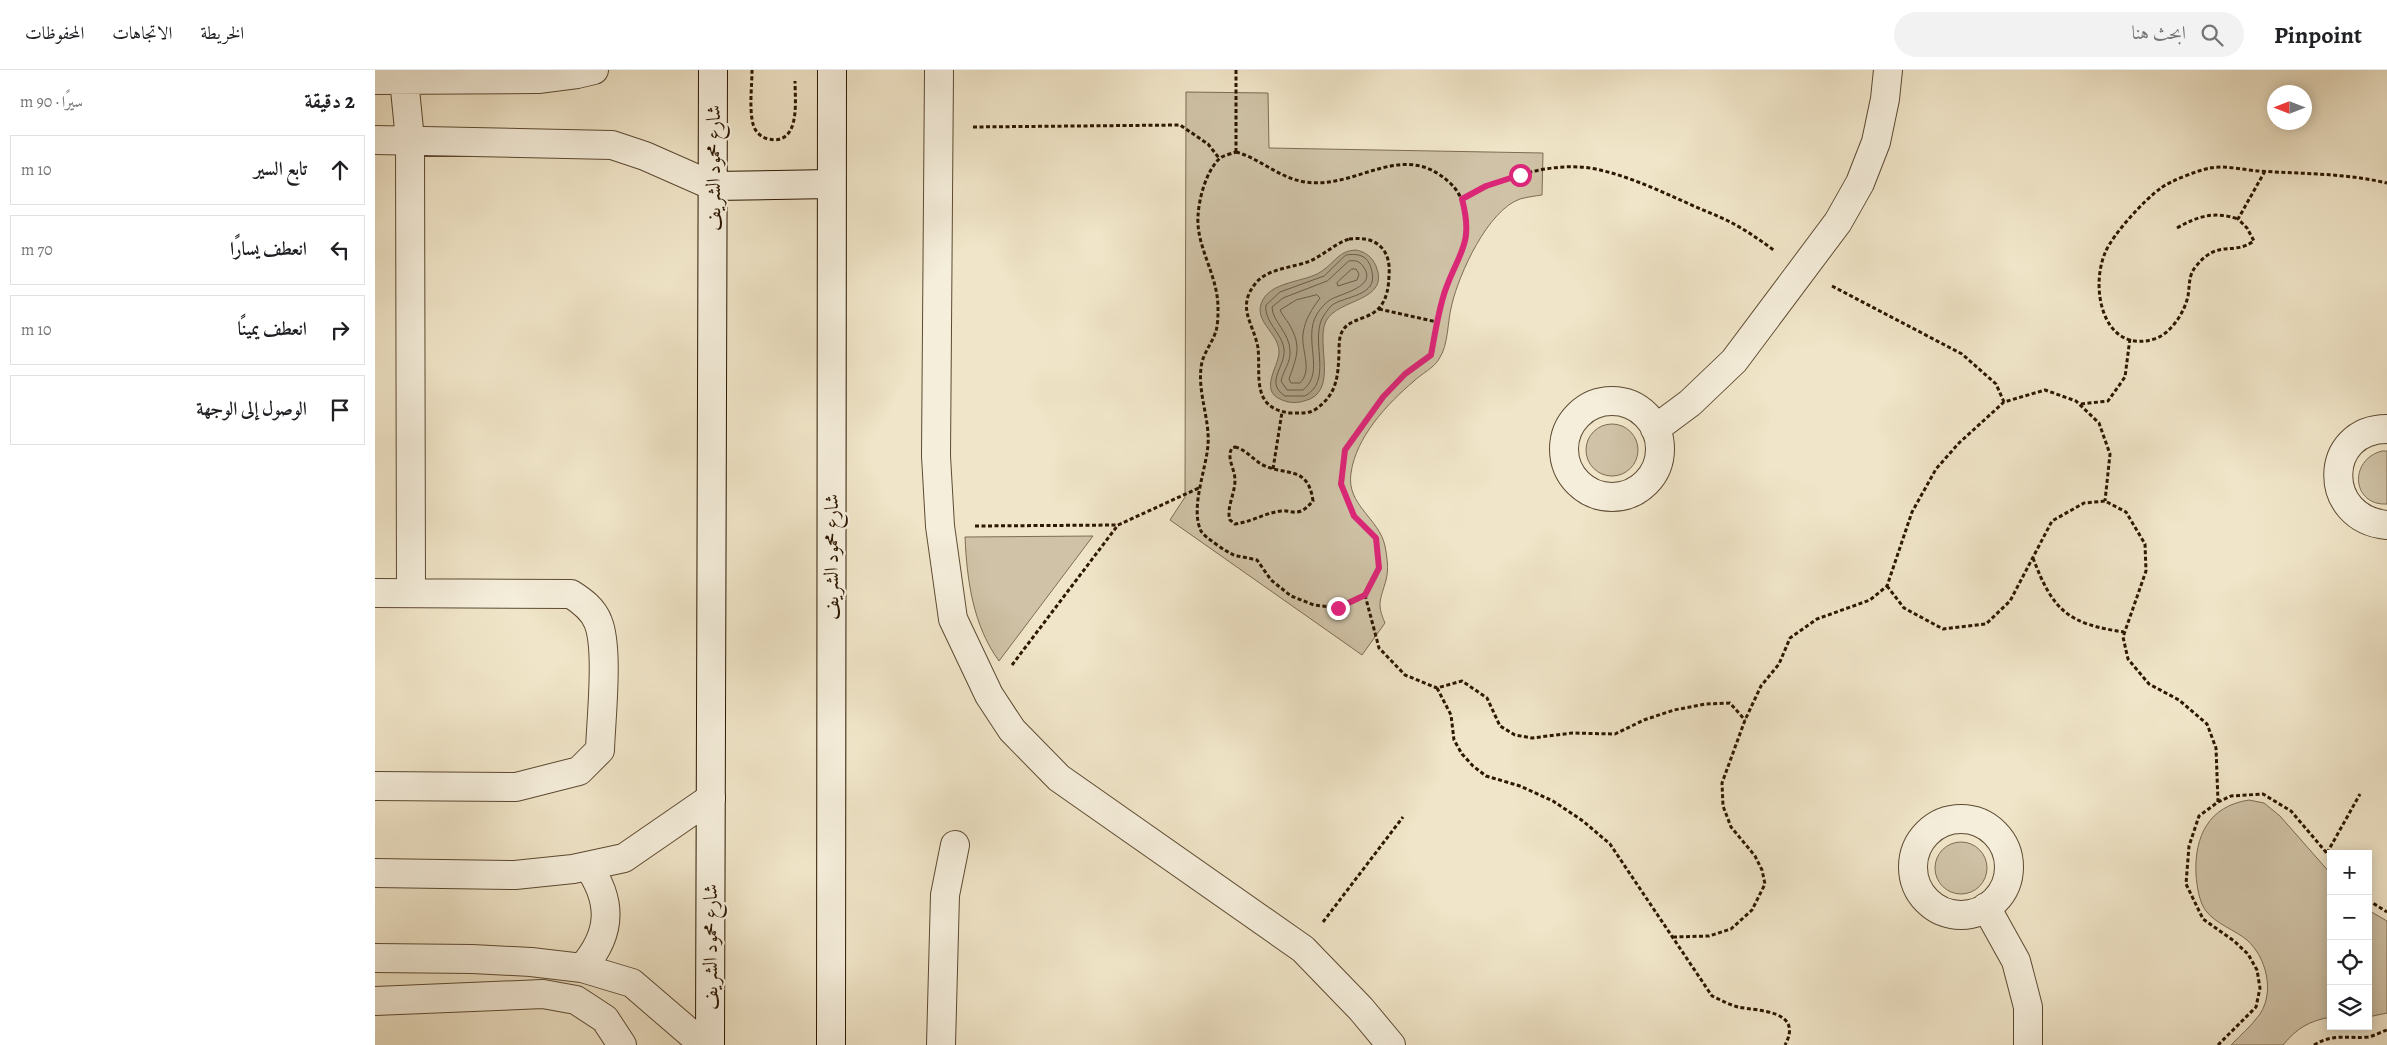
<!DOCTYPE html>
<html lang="ar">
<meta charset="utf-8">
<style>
:root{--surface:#fff;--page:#f2f2f2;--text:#202124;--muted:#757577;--line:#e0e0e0}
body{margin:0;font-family:Alegreya,Amiri,serif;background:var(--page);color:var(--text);direction:rtl}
.controls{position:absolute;right:15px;bottom:15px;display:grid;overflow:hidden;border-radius:0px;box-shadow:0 2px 12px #0003}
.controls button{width:45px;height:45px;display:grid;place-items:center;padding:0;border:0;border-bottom:1px solid var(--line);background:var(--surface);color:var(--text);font:25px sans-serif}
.compass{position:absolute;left:1892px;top:15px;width:45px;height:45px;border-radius:50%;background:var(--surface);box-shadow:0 2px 12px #0003;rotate:270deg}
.stop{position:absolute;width:15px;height:15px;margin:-11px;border:4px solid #db2777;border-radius:50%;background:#fff}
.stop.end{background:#db2777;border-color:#fff;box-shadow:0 1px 5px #0008}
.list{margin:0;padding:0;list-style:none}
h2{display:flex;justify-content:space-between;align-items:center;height:65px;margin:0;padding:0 20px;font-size:21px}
h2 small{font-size:16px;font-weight:400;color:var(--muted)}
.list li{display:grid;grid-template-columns:32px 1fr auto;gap:15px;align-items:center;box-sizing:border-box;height:70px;margin:0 10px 10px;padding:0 10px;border:1px solid var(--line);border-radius:0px}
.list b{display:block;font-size:19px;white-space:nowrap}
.list em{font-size:16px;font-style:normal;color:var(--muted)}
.icon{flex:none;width:28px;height:28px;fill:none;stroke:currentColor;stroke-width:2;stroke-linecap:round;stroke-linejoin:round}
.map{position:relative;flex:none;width:2012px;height:975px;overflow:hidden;direction:ltr}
header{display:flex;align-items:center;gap:30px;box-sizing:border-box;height:70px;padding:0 25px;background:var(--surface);border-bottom:1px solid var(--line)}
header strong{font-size:24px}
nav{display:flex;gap:28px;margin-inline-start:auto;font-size:18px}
.search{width:350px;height:45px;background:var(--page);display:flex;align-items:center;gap:12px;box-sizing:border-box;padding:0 18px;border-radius:28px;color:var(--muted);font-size:19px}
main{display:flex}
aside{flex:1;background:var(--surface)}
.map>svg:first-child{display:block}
.green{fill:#cfc2a6;stroke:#7e6c53}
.water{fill:#ad9f84;stroke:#79694f}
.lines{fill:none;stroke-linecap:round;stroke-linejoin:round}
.shore{stroke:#6c5b42;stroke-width:1}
.street-casing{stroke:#5d4a32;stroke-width:30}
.secondary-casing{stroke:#2c1700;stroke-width:30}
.path{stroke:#2c1700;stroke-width:3;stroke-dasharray:4 2.5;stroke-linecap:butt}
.street{stroke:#f5eedb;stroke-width:28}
.secondary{stroke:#f5eedb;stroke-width:28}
.route{stroke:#db2777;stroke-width:6}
.labels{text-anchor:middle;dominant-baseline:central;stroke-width:4.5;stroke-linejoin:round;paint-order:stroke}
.street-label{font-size:20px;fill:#2c1700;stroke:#f5eedb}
</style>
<header>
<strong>Pinpoint</strong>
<div class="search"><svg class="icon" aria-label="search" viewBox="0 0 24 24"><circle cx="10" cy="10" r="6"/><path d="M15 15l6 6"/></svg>ابحث هنا</div>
<nav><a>الخريطة</a><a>الاتجاهات</a><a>المحفوظات</a></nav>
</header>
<main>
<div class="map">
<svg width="2012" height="975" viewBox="0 0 2012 975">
<rect width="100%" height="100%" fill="#f0e5c8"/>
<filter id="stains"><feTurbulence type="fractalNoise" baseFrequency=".004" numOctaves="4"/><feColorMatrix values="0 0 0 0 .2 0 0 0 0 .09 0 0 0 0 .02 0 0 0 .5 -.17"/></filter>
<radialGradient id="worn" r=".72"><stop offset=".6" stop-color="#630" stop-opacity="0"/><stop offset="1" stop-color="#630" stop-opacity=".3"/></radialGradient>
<path class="green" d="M 811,22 L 893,23 L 894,78 L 1168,83 L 1167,125 C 1160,126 1152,127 1145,129 C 1113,140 1084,204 1077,234 C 1072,252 1074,274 1064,289 C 1059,298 1046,304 1039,311 C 1012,334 981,367 976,403 C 971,435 1004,448 1010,476 C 1012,486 1014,500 1011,510 C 1006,529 1001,533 1010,553 L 987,585 L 795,450 L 810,427 Z
M1211 380a26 26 0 1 1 52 0a26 26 0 1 1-52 0Z
M 2007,381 L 2012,381 L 2012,434 C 1977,436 1973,390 2007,381 Z
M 718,466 L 624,591 C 598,555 592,511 590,467 Z
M 1874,730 L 1889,733 L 1905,746 L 1956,804 L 1956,947 C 1934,951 1922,958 1908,975 L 1856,975 C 1866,965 1877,955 1885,944 C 1900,921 1891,887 1872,870 C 1860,860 1841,854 1831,841 C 1824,832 1822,816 1821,805 C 1819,766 1834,736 1874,730 Z
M1560 798a26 26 0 1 1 52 0a26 26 0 1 1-52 0Z
M 1993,840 L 2012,851 L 2012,943 L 1993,947 Z"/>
<path class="water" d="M 981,180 C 991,182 997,187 1001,196 C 1016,232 963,228 951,251 C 940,273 965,323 929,331 C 923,333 915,333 910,331 C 882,323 903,298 904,283 C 905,264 880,253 886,234 C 894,210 931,213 947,201 C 960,192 965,180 981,180 Z"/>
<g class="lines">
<path class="shore" d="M 971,185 C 978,184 985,184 990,188 C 994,191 996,197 997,202 C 1003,226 970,226 957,235 C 953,239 948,246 946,251 C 937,276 957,311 930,326 L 910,326 C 889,312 911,297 909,279 C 907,263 889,252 891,235 L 905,222 L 949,206 Z
M 974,191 C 980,190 984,191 988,196 C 1004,217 966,223 955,230 C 950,233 945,239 942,244 C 927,269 951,302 928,320 L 912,320 L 906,311 C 908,301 916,292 915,281 C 915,263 897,251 897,237 L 908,228 L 952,211 Z
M 977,199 L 981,199 L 984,204 L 982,210 L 963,216 L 962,213 Z
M 942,225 L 945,228 C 937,239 930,249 928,264 C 926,280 938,300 925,313 L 916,313 L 914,309 C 922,286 927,276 914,254 C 911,249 907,245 905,240 L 921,230 Z"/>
<defs>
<path id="street" d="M 564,0 L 561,386 L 565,456 L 578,549 L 614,625 L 637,660 L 684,708 L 928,879 L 986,939 L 1016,975
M 29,9 L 35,70 L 36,523
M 0,10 L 163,9 L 202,4 L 219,0
M 0,70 L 237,75 L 270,86 L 338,116
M1189 379a48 48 0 1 1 96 0a48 48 0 1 1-96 0Z
M 1280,359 L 1315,333 L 1359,291 L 1463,152 L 1485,113 L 1501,72 L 1510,29 L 1513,0
M 2012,359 C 1948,359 1946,449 2012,455
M 0,523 L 196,524 C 207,531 218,539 223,552 C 234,578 226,649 225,680 L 204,701 L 141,717 L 0,716
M1538 797a48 48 0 1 1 96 0a48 48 0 1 1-96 0Z
M 0,803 L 140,805 L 198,799 L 249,788 L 336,728
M 1611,837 L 1641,891 L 1653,937 L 1653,975
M 0,888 L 97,889 L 156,892 L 207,898 L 257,913 L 329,975
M 207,898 C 237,864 238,832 213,796
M 0,931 L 168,924 L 201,930 L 230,949 L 247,975
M 566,975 L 570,825 L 580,775"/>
<path id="secondary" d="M 338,116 L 455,114
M 335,975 L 338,0
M 456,975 L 457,0"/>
</defs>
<use href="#street" class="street-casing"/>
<use href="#secondary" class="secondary-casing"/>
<path class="path" d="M 377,0 C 377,16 374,38 378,54 C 380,62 386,67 393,69 C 426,76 420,31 420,11
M 861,0 L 861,82
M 598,57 L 805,55 L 833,74 L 844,88
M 861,82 C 886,89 904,108 930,112 C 983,120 1027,68 1075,113 C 1088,125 1093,144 1092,161 C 1091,181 1078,200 1071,218 C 1063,240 1060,263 1056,285 L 1030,304 L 1008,327 L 970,380 L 967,414 L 979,446 L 1001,468 L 1004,498 L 990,525 L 963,538 L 939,535 L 916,526 L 896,510 L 882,490 C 874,488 866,487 859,485 C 853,483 828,466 826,461 C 815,438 831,400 833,375 C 835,347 821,320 827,292 C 830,281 838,271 841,261 C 843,254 843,245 843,238 C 843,205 821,177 823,146 C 824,128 831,102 844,89 C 848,85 856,84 861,82 Z
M 1890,101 L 1863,149 L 1872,158 L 1879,171 C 1857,186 1844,169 1822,195 C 1813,205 1815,214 1813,226 C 1810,241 1797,262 1782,268 C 1730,287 1714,221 1730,183 C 1737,165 1770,129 1786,118 C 1795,111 1824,100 1835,98 C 1850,95 1869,100 1884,101 C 1928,104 1969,103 2012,113
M 1087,129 C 1127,108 1179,89 1225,100 C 1255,107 1283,120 1310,132 C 1329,141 1348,147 1366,158 C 1378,165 1389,173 1400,181
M 1802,158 C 1823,146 1839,141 1863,149
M 974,169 C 986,168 997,168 1006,177 C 1013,184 1015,195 1014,205 C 1013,259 975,240 966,264 C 964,269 964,277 964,283 C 963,307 962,324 941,339 C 934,344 925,343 916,343 C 875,339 886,304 883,278 C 879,254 861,238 880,214 C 892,198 918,198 935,191 C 949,185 959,174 974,169 Z
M 1457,216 L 1587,284 L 1621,314 L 1629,332
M 1004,239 L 1062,252
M 1706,334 L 1733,331 L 1750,307 L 1755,268
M 860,377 C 870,379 878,389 886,394 C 910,407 933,394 938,431 C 934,435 931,439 926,441 C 919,444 913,440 906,441 C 890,443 876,452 860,454 L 855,450 C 851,438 860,424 860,410 C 860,399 851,388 857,378 Z
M 898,399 L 907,342
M 600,456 L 743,455 L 826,417
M 1658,488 C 1678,541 1693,554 1749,562
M 1512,516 L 1529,538 L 1568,559 L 1611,554 L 1635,531 L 1677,451 L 1709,433 L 1730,431 L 1751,442 L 1770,474 L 1771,501 L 1748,567 L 1753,589 L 1774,614 L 1804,630 L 1832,654 L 1841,678 L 1843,732
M 990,525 L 1004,578 L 1030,605 L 1062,618 L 1087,611 L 1112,628 L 1125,656 L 1140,665 L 1157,668 L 1197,663 L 1240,664 L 1269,650 L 1299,640 L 1331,634 L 1355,633 L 1370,650
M 637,595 L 743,455
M 1062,618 L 1076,645 L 1079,670 L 1087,684 L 1098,696 L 1111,706 L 1145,716 L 1178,731 L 1208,751 L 1235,774 L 1337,926 C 1346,930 1355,935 1363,937 C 1383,941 1429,940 1410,975
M 1952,783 L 1985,724
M 1993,830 L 2012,842
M 948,852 L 1028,747
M 1298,867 L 1334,866 L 1356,859 L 1377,840 L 1390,814 L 1387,800 L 1380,786 L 1356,757 L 1348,736 L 1347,713 L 1370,650 L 1386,616 L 1404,594 L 1415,568 L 1442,549 L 1495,530 L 1512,516 L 1537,442 L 1561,399 L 1584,373 L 1629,332 L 1670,320 L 1701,331 L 1724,353 L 1735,384 L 1730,431
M 1843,975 L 1881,937 L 1885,918 L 1882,900 L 1873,884 L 1859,871 L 1828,849 L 1811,814 L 1814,776 L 1824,746 L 1843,732 L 1856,726 L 1888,724 L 1916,741 L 1956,788
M 1939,975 C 1959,963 1972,969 1993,967 C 1999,966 2006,962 2012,960"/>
<use href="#street" class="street"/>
<use href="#secondary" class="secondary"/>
</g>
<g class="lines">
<path class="route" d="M 963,538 L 990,525 L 1004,498 L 1001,468 L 979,446 L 966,414 L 970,380 L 1008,327 L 1030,304 L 1056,285 C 1060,264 1063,242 1070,221 C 1084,181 1099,175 1087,129 L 1111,116 L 1145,105"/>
</g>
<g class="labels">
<g class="street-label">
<text transform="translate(338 98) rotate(-90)">شارع محمود الشريف</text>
<text transform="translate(456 487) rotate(-90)">شارع محمود الشريف</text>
<text transform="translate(335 877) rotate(-90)">شارع محمود الشريف</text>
</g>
</g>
<rect width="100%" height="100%" filter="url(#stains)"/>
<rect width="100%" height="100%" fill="url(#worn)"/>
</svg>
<div class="controls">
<button>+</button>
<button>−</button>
<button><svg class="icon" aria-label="locate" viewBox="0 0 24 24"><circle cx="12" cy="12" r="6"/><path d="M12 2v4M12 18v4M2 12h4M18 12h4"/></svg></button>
<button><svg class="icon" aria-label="layers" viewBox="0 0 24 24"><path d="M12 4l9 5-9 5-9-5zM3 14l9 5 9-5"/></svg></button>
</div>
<svg class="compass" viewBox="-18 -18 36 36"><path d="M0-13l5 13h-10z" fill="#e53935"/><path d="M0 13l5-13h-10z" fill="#757577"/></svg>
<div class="stop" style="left:1145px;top:105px"></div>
<div class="stop end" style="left:963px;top:538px"></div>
</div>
<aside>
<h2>2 دقيقة<small>سيرًا · 90 m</small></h2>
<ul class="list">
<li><svg class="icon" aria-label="ahead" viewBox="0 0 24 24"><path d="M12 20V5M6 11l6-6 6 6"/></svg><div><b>تابع السير</b></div><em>10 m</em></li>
<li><svg class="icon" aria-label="left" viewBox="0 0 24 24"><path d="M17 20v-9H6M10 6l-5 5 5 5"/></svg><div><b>انعطف يسارًا</b></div><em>70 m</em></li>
<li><svg class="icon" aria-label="right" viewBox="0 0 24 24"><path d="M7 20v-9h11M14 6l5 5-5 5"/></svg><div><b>انعطف يمينًا</b></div><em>10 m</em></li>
<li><svg class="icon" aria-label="arrive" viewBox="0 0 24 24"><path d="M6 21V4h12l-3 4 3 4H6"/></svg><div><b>الوصول إلى الوجهة</b></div></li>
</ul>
</aside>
</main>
